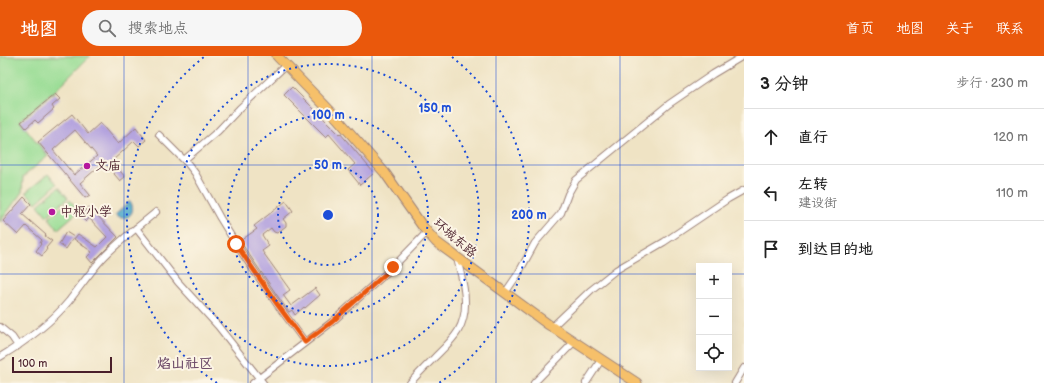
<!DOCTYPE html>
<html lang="zh">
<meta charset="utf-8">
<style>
:root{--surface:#fff;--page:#f6f6f6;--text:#222;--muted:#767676;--line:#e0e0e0;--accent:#ea580c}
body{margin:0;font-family:"Balsamiq Sans","LXGW WenKai TC",sans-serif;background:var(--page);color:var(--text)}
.controls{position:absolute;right:12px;bottom:12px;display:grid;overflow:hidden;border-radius:0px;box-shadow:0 4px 16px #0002}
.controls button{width:36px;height:36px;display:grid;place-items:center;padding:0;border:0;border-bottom:1px solid var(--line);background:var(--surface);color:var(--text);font:20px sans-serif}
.scale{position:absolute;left:12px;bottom:10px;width:100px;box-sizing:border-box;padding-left:4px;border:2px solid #4a1f2b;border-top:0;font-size:11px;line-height:14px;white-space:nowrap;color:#4a1f2b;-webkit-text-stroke:3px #fcf5e5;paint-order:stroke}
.stop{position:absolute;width:12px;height:12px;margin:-9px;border:3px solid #ea580c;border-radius:50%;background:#fff}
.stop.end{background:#ea580c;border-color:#fff;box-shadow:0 1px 4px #0008}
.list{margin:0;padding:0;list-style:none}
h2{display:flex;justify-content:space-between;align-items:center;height:52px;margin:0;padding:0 16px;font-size:17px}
h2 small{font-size:13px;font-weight:400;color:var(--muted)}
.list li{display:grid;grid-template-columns:26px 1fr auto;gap:12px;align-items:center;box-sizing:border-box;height:56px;padding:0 16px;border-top:1px solid var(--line)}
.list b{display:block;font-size:15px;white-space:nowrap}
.list p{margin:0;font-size:13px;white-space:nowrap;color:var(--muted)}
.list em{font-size:13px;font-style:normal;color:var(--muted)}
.icon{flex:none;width:22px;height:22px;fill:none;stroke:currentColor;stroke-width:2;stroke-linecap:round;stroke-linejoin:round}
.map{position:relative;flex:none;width:744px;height:327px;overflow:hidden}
header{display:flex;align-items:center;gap:24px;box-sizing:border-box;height:56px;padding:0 20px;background:var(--accent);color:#fff}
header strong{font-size:19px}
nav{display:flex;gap:22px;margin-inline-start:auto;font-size:14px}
.search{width:280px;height:36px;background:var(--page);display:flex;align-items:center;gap:10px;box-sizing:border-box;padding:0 14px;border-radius:22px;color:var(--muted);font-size:15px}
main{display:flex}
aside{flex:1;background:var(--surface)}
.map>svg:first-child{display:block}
.green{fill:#9add95;stroke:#727e60}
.water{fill:#4ba8c9;stroke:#4a647a}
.building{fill:#b09fde;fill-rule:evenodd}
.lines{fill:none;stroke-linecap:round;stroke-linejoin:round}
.minor-casing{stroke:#9c8178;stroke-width:8}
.highway-casing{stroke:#9c8178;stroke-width:11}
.minor{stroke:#fff;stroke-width:6}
.highway{stroke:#f6c06b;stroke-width:9}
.route{stroke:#ea580c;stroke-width:5}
.grid{fill:none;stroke:#1d4ed8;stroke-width:1;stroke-opacity:0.55}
.ring{fill:none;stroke:#1d4ed8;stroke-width:2;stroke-dasharray:2 4}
.poi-dot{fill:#b5179e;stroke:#fcf5e5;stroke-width:1.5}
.labels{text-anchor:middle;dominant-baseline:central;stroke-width:4;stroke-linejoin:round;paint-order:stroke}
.poi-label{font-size:13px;fill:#4a1f2b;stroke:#fcf5e5;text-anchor:start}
.street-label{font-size:13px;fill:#4a1f2b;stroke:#fcf5e5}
.neighbourhood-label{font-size:14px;font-weight:bold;fill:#6e4c6a;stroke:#fcf5e5}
.centre{fill:#1d4ed8;stroke:#fcf5e5;stroke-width:2}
.ring-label{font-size:12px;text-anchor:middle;font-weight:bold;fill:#1d4ed8;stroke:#fcf5e5;stroke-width:4;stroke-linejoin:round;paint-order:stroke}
</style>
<header>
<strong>地图</strong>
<div class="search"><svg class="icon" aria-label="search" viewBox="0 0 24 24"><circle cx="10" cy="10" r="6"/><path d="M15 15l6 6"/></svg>搜索地点</div>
<nav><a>首页</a><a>地图</a><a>关于</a><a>联系</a></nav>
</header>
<main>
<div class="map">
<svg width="744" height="327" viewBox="0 0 744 327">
<rect width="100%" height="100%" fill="#fcf5e5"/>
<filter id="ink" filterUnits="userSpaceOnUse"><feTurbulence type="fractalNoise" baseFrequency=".025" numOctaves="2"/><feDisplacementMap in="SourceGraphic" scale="8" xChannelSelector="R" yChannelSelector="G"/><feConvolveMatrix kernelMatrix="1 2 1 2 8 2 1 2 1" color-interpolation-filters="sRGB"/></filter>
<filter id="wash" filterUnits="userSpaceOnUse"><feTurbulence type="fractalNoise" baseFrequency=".012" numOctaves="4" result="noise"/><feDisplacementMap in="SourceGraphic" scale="16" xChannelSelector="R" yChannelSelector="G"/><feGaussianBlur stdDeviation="0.9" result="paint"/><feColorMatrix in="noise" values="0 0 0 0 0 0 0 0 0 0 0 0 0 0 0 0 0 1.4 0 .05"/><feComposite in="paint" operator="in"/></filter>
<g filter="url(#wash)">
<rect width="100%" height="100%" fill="#efe3c4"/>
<path class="green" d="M 0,0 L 90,0 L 55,35 L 20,65 L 48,100 L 23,121 L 22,136 L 0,166 Z
M 48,118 L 57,128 L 36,147 L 26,136 Z
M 59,131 L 68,142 L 47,160 L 38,149 Z
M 70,144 L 79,155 L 58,173 L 49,162 Z"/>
<path class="water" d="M 130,145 C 138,156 126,168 115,159 Z"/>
<g id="blocks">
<path class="building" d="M 292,31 L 339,78 L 340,77 L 374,117 L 360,129 L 348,114 L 355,108 L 329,78 L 326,81 L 284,39 Z
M 55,38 L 60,43 L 52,50 L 54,53 L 38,67 L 35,64 L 26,72 L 21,66 Z
M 72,58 L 88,78 L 100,67 L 118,88 L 136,71 L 146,84 L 139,90 L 134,85 L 112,105 L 125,121 L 120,125 L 104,106 L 80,127 L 90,139 L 85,142 L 38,86 ZM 75,74 L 97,100 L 74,119 L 53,94 Z
M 24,141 L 31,148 L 22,158 L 46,179 L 45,180 L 52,185 L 46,192 L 47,193 L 42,200 L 36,195 L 41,188 L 40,187 L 42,184 L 26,170 L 18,179 L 3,165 Z
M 286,145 L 293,155 L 283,163 L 286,167 L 286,170 L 277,177 L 274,176 L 271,172 L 262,179 L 269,190 L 262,195 L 290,234 L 283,239 L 291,250 L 315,232 L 320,239 L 305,252 L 304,251 L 295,259 L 292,254 L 289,256 L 281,245 L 240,185 L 257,173 L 254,170 Z
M 89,151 L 118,181 L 92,207 L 87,201 L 92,196 L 74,183 L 78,178 L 97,191 L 107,181 L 89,162 L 86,166 L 80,160 Z
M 66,176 L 74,181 L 66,193 L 59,188 Z"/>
</g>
</g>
<g filter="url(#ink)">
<use href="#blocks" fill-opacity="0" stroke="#9c8178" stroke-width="1"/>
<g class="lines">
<defs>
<path id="minor" d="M 159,79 L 188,108 L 195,117 L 220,162 L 236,188 L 277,248 L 305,286
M 184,104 L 218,75 L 239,53 L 286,9
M 136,172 L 178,226 L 218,270 L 263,327
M 505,237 L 518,218 L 535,187 L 561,157 L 568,138 L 576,124 L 669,48 L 713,18 L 743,0
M 0,271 L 12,281 L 18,290
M 552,271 L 591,234 L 616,214 L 664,186 L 728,143 L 744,134
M 0,301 C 25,286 50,268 69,245 C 80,231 90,216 103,202 C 119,185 138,171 156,156
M 253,327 L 332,266 L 393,211 L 427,176
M 410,327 C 418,318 426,310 434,302 C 452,284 466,273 465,245 C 465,230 460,216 457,202
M 534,327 L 574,286
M 586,327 L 601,304
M 735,327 L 744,312"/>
<path id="highway" d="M 277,0 L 337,62 L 385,117 L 423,171 L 436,186 L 549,269 L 637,327"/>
</defs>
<use href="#minor" class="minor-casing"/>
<use href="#highway" class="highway-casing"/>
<use href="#minor" class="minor"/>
<use href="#highway" class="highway"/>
</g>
</g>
<g class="lines" filter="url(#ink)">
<path class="route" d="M 236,188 L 277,248 L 305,286 L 332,266 L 393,211"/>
</g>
<path class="grid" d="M 124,0 L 124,327M 248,0 L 248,327M 372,0 L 372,327M 496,0 L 496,327M 620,0 L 620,327M 0,109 L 744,109M 0,218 L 699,218M 729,218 L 744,218"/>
<g class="ring">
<circle cx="328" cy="159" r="50"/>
<circle cx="328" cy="159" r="100"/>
<circle cx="328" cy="159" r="151"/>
<path d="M217 327A201 201 0 0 1 204 1M452 1A201 201 0 0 1 439 327"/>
</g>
<g class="poi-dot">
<circle cx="87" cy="110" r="4"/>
<circle cx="52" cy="156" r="4"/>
</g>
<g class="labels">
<g class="poi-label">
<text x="95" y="110">文庙</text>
<text x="60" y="156">中枢小学</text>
</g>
<g class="street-label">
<text transform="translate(455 182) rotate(41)">环城东路</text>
</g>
<g class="neighbourhood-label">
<text x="185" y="307">焰山社区</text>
</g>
</g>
<circle cx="328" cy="159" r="6" class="centre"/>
<g class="ring-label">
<text x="435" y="56">150 m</text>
<text x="328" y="63">100 m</text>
<text x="328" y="113">50 m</text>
<text x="529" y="163">200 m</text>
</g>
</svg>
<div class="controls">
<button>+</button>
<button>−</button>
<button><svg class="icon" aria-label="locate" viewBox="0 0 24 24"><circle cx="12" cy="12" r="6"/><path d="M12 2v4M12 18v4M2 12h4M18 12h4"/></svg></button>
</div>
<div class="scale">100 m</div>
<div class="stop" style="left:236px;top:188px"></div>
<div class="stop end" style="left:393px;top:211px"></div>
</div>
<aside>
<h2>3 分钟<small>步行 · 230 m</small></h2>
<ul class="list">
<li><svg class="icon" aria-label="ahead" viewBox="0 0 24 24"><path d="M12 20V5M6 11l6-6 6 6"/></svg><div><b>直行</b></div><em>120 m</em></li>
<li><svg class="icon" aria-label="left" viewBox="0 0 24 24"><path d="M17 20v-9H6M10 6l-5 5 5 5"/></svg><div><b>左转</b><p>建设街</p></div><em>110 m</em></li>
<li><svg class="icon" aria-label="arrive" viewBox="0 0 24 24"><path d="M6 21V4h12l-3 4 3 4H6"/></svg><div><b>到达目的地</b></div></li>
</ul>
</aside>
</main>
